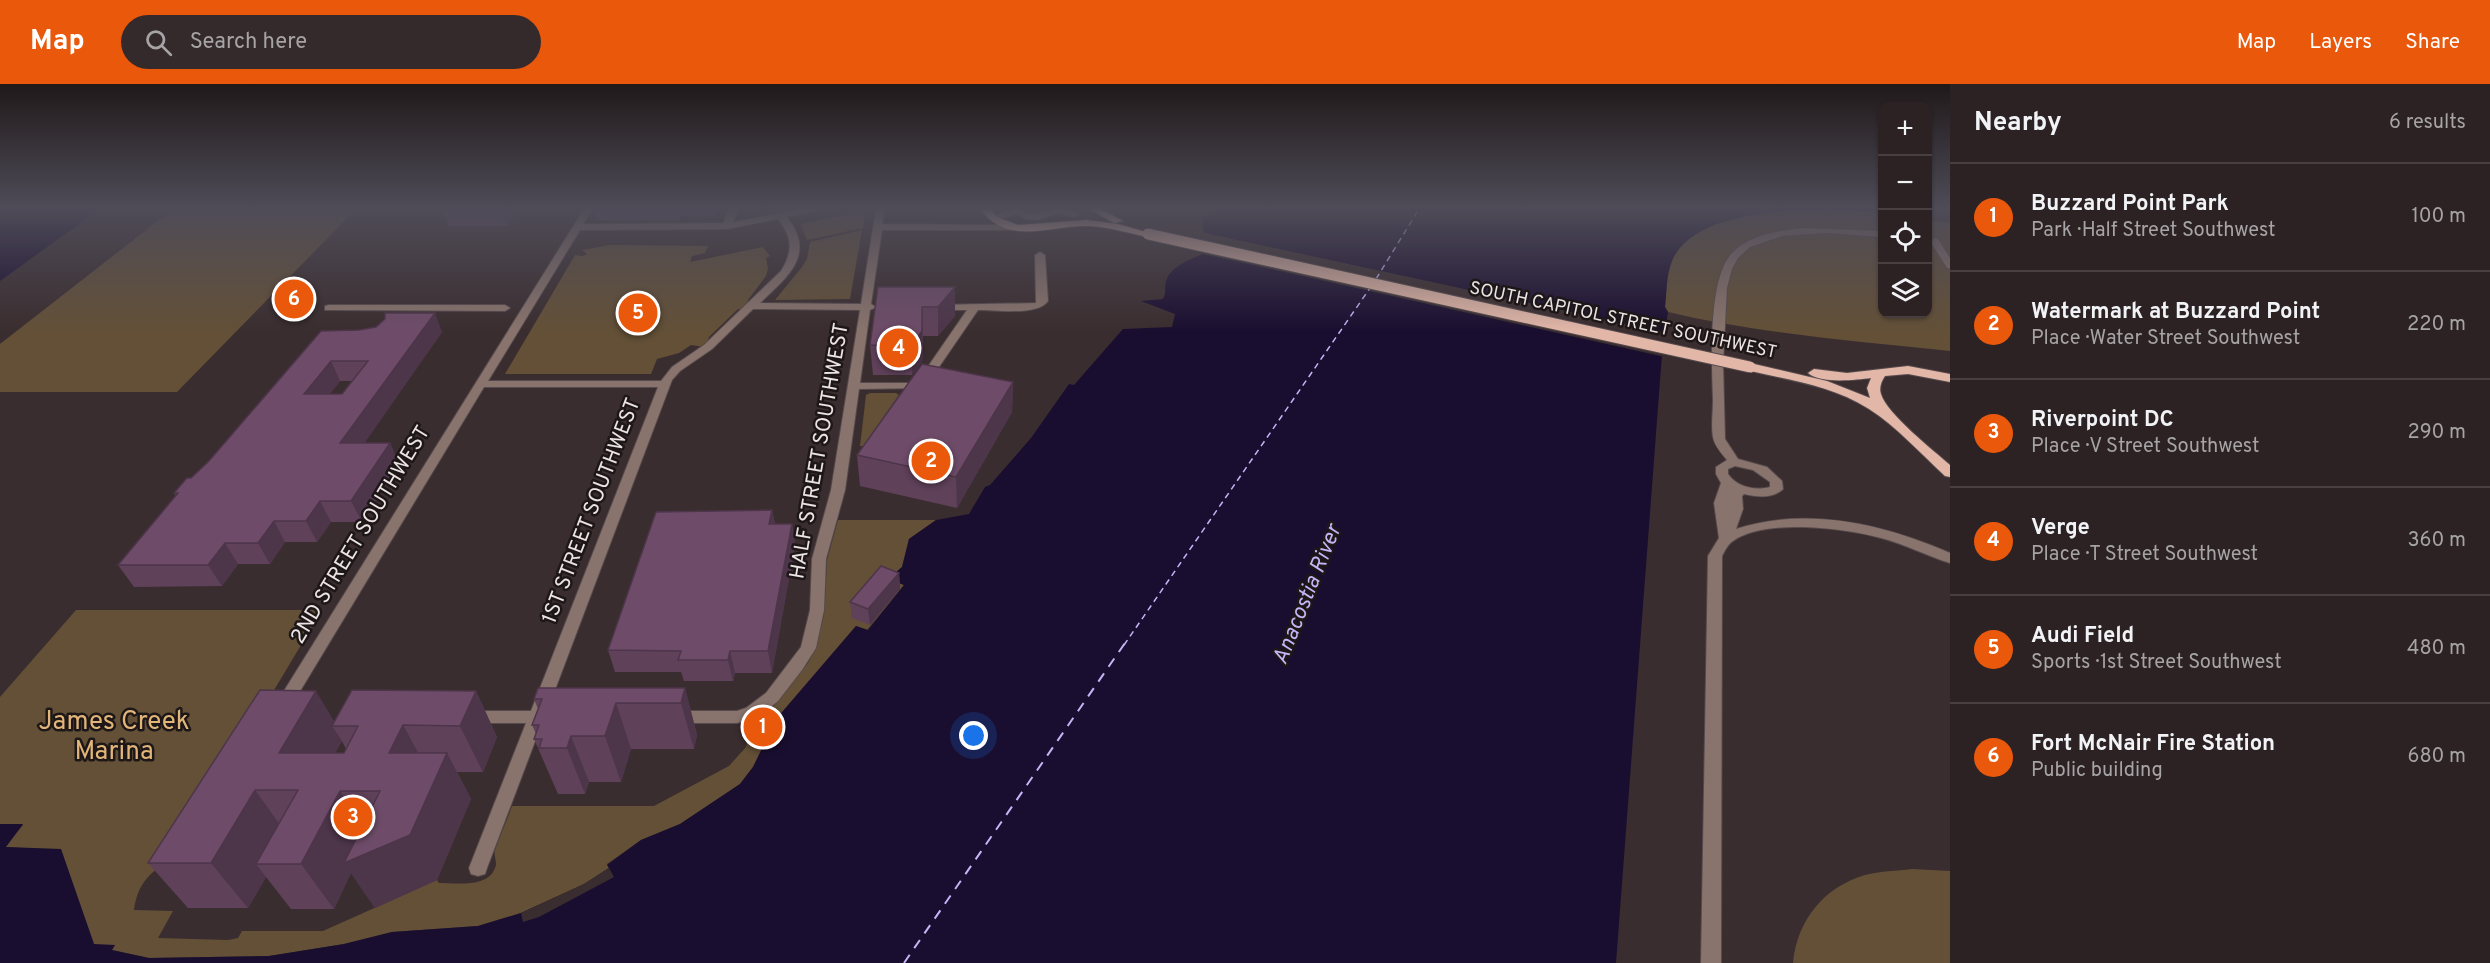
<!DOCTYPE html>
<meta charset="utf-8">
<style>
:root{--surface:#2c2223;--page:#342a2b;--text:#f1f3f6;--muted:#a6a4a6;--line:#483f41;--accent:#ea580c}
body{margin:0;font-family:Overpass,sans-serif;background:var(--page);color:var(--text)}
.controls{position:absolute;right:18px;top:18px;display:grid;overflow:hidden;border-radius:12px;box-shadow:0 2px 4px #0004}
.controls button{width:54px;height:54px;display:grid;place-items:center;padding:0;border:0;border-bottom:2px solid var(--line);background:var(--surface);color:var(--text);font:30px sans-serif}
.you{position:absolute;left:974px;top:652px;width:21px;height:21px;margin:-15px;border:4px solid #fff;border-radius:50%;background:#1a73e8;box-shadow:0 0 0 9px #1a73e833}
.badge{display:grid;place-items:center;width:39px;height:39px;border-radius:50%;background:var(--accent);color:#fff;font-size:20px;font-weight:700}
.pin{position:absolute;translate:-50% -50%;border:3px solid #fff;box-shadow:0 2px 6px #0006}
.list{margin:0;padding:0;list-style:none}
h2{display:flex;justify-content:space-between;align-items:center;height:78px;margin:0;padding:0 24px;font-size:26px}
h2 small{font-size:20px;font-weight:400;color:var(--muted)}
.list li{display:grid;grid-template-columns:39px 1fr auto;gap:18px;align-items:center;box-sizing:border-box;height:108px;padding:0 24px;border-top:2px solid var(--line)}
.list b{display:block;font-size:22px;white-space:nowrap}
.list p{margin:0;font-size:20px;white-space:nowrap;color:var(--muted)}
.list em{font-size:20px;font-style:normal;color:var(--muted)}
.icon{flex:none;width:33px;height:33px;fill:none;stroke:currentColor;stroke-width:2;stroke-linecap:round;stroke-linejoin:round}
.map{position:relative;flex:none;width:1950px;height:879px;overflow:hidden}
header{display:flex;align-items:center;gap:36px;box-sizing:border-box;height:84px;padding:0 30px;background:var(--accent);color:#fff}
header strong{font-size:28px}
nav{display:flex;gap:33px;margin-inline-start:auto;font-size:21px}
.search{width:420px;height:54px;background:var(--page);display:flex;align-items:center;gap:15px;box-sizing:border-box;padding:0 21px;border-radius:33px;color:var(--muted);font-size:22px}
main{display:flex}
aside{flex:1;background:var(--surface)}
.map>svg:first-child{display:block}
.green{fill:#635037}
.water{fill:#1a0e30}
.pier{fill:#3a2d2f}
.lines{fill:none;stroke-linecap:round;stroke-linejoin:round}
.ferry-far1{stroke:#c6b4f7;stroke-width:1.5;stroke-dasharray:6 4.5;stroke-linecap:butt}
.ferry{stroke:#c6b4f7;stroke-width:2;stroke-dasharray:10 8;stroke-linecap:butt}
.minor-casing{stroke:#564a4c;stroke-width:2}
.major-casing{stroke:#564a4c;stroke-width:2}
.minor{fill:#89746d;fill-rule:evenodd}
.major{fill:#e2b7a8;fill-rule:evenodd}
.major-bridge-casing{stroke:#564a4c;stroke-width:13;stroke-linecap:butt}
.major-bridge{stroke:#e2b7a8;stroke-width:11}
.wall{fill:#5f415a;fill-rule:evenodd}
.shaded-wall{fill:#4d354a}
.building{fill:#6e4c69;stroke:#4d354a;stroke-width:1.5;fill-rule:evenodd}
.labels{text-anchor:middle;dominant-baseline:central;stroke-width:5;stroke-linejoin:round;paint-order:stroke}
.far-street-label{font-size:18px;fill:#ece3e4;stroke:#1d1718}
.street-label{font-size:21px;fill:#ece3e4;stroke:#1d1718}
.water-label{font-size:22px;font-style:italic;fill:#c6b4f7;stroke:#1d1718}
.near-park-label{font-size:26px;fill:#e2b578;stroke:#1d1718}
</style>
<header>
<strong>Map</strong>
<div class="search"><svg class="icon" aria-label="search" viewBox="0 0 24 24"><circle cx="10" cy="10" r="6"/><path d="M15 15l6 6"/></svg>Search here</div>
<nav><a>Map</a><a>Layers</a><a>Share</a></nav>
</header>
<main>
<div class="map">
<svg width="1950" height="879" viewBox="0 0 1950 879">
<rect width="100%" height="100%" fill="#3a2d2f"/>
<path class="green" d="M 173,125 L 356,125 L 177,308 L 0,308 L 0,260 Z
M 866,126 L 863,144 L 807,156 L 800,140 Z
M 1845,126 L 1882,129 L 1882,230 L 1928,230 L 1928,136 L 1950,139 L 1950,267 C 1855,257 1761,250 1668,228 L 1665,223 C 1667,207 1666,188 1674,173 C 1697,125 1800,126 1845,126 Z
M 862,146 L 850,215 L 775,216 L 802,183 L 807,175 L 810,158 Z
M 610,161 L 708,162 L 705,169 L 692,172 L 690,178 L 763,163 L 770,172 L 766,174 L 768,184 L 766,192 L 748,216 L 746,225 L 738,225 L 709,253 L 705,263 L 691,261 L 679,269 L 657,275 L 651,290 L 505,290 L 575,171 L 583,172 L 587,170 L 582,166 Z
M 870,309 L 896,309 L 899,311 L 863,362 L 860,362 L 866,311 Z
M 838,436 L 936,436 L 909,455 L 902,483 L 889,495 L 904,501 L 867,546 L 856,542 L 777,634 L 753,683 L 740,700 L 680,740 L 641,756 L 607,780 L 609,784 L 584,800 L 521,829 L 478,842 L 392,848 L 344,860 L 269,872 L 149,874 L 111,866 L 115,861 L 94,861 L 61,766 L 5,763 L 23,741 L 0,740 L 0,613 L 76,526 L 322,526 L 255,638 L 162,781 C 144,794 137,805 134,826 L 173,827 L 158,854 L 228,856 L 238,854 L 242,847 L 323,847 L 437,796 L 439,799 C 456,799 488,804 495,784 C 498,778 493,772 495,766 C 500,751 507,737 512,722 L 654,722 L 729,682 L 746,663 L 750,646 L 808,579 L 817,559 L 824,530 L 827,476 Z
M 1912,785 L 1950,787 L 1950,879 L 1793,879 C 1797,836 1824,803 1865,791 C 1880,787 1897,787 1912,785 Z"/>
<path class="water" d="M 0,125 L 100,125 L 0,197 Z
M 1215,125 L 1882,125 L 1882,129 C 1829,125 1710,118 1676,169 C 1666,184 1667,205 1665,223 L 1668,228 L 1663,257 L 1616,879 L 0,879 L 0,740 L 23,740 L 6,763 L 61,765 L 94,860 L 115,861 L 112,866 L 149,874 L 269,872 L 344,860 L 392,848 L 478,842 L 521,829 L 585,800 L 609,784 L 607,781 L 641,756 L 680,740 L 740,700 L 753,683 L 777,634 L 856,542 L 868,546 L 904,501 L 888,495 L 902,483 L 909,455 L 936,436 L 969,430 L 985,403 L 990,401 L 1031,354 L 1069,300 L 1074,301 L 1123,245 L 1172,243 L 1175,230 L 1141,217 L 1163,215 C 1167,208 1164,204 1166,197 C 1172,180 1193,175 1209,167 L 1203,146 L 1202,132 L 1208,131 Z"/>
<path class="pier" d="M 1200,148 L 1669,249 L 1665,273 L 1199,169 L 1210,163 Z
M 609,784 L 614,793 L 539,833 L 523,838 L 521,829 L 584,800 Z"/>
<g class="lines">
<path class="ferry-far1" d="M 1376,195 L 1419,125
M 1124,561 L 1370,204"/>
<path class="ferry" d="M 904,879 L 1125,559"/>
<defs>
<path id="minor" d="M 584,125 L 593,125 L 583,140 L 723,139 L 729,125 L 738,125 L 733,138 L 802,125 L 819,125 L 818,127 L 787,133 C 817,171 787,193 760,219 L 861,220 L 876,125 L 885,125 L 882,140 L 1020,141 L 1020,145 L 1017,146 L 882,146 L 871,220 L 876,223 L 870,226 L 860,299 L 919,299 L 918,297 L 967,226 L 938,226 L 934,225 L 934,221 L 1036,219 L 1035,171 L 1040,168 L 1045,171 L 1048,217 C 1038,232 996,226 978,226 L 928,299 L 930,302 L 928,304 L 859,305 L 845,406 L 826,475 L 824,526 L 816,564 L 802,586 L 778,617 L 757,634 L 737,639 L 674,639 L 668,638 L 666,633 L 668,628 L 674,627 L 737,627 L 746,624 L 766,609 L 801,563 L 810,526 L 812,475 L 831,406 L 860,226 L 753,225 L 712,265 L 680,287 L 672,296 L 547,627 L 559,628 L 561,633 L 559,638 L 542,639 L 487,784 L 485,790 L 478,792 L 471,790 L 469,784 L 526,639 L 470,639 L 464,638 L 462,633 L 464,628 L 470,627 L 531,627 L 658,303 L 484,303 L 288,627 L 282,629 L 276,627 L 274,623 ZM 778,135 C 793,153 793,168 781,187 L 704,261 L 672,283 L 661,297 L 488,297 L 580,146 L 727,145 Z
M 1011,125 C 1020,125 1025,130 1034,130 C 1042,130 1046,127 1052,125 C 1059,122 1074,126 1080,130 L 1075,133 L 1058,129 L 1038,136 L 1027,135 L 1015,130 L 1000,135 L 995,132 Z
M 1804,144 L 1882,147 L 1882,153 L 1825,149 L 1782,152 L 1750,163 L 1738,174 L 1732,185 L 1727,204 L 1723,279 L 1725,355 L 1738,375 L 1767,383 L 1782,397 L 1783,405 C 1773,415 1757,413 1744,410 L 1742,412 L 1743,425 L 1736,445 C 1808,422 1883,440 1950,469 L 1950,479 C 1927,472 1905,460 1881,454 C 1844,444 1765,434 1733,457 C 1727,461 1725,467 1722,472 L 1721,879 L 1701,879 L 1708,472 L 1719,454 L 1714,419 L 1721,399 L 1716,390 L 1716,383 L 1727,376 C 1722,370 1714,361 1713,353 C 1711,342 1713,328 1713,316 C 1712,282 1707,195 1732,169 C 1750,150 1779,147 1804,144 ZM 1735,382 L 1753,386 L 1770,398 L 1770,403 C 1755,407 1737,403 1728,390 L 1728,385 Z
M 1935,154 L 1938,155 L 1950,174 L 1950,185 L 1947,184 L 1930,157 Z
M 329,221 L 505,221 L 510,224 L 505,227 L 325,226 L 325,222 Z"/>
<path id="major" d="M 980,125 L 990,125 L 997,133 L 1018,141 L 1087,136 L 1118,140 L 1153,150 L 1148,153 C 1128,149 1109,143 1088,142 C 1050,141 1009,163 980,125 Z
M 1089,125 L 1101,125 L 1123,137 L 1114,139 Z
M 1750,279 L 1827,297 L 1870,314 L 1867,304 L 1871,294 C 1855,296 1820,300 1808,289 L 1814,285 L 1847,289 L 1908,282 L 1950,290 L 1950,298 L 1908,290 L 1885,292 C 1881,298 1879,304 1881,310 C 1887,330 1933,366 1950,381 L 1950,393 L 1945,392 C 1920,369 1897,343 1869,325 C 1831,301 1787,296 1746,286 L 1744,283 L 1746,280 Z"/>
</defs>
<use href="#minor" class="minor-casing"/>
<use href="#major" class="major-casing"/>
<use href="#minor" class="minor"/>
<use href="#major" class="major"/>
<defs>
<path id="major-bridge" d="M 1148,150 L 1750,283"/>
</defs>
<use href="#major-bridge" class="major-bridge-casing"/>
<use href="#major-bridge" class="major-bridge"/>
</g>
<path class="wall" d="M 443,125 L 519,125 L 507,142 L 449,142 Z
M 593,125 L 717,125 L 714,132 L 681,132 L 679,137 L 596,136 Z
M 878,203 L 955,203 L 955,232 L 938,252 L 923,252 L 923,276 L 912,291 L 873,291 L 870,261 Z
M 376,243 L 442,248 L 364,359 L 390,359 L 399,380 L 362,438 L 331,438 L 317,458 L 285,458 L 270,480 L 238,480 L 222,502 L 134,503 L 118,481 L 176,412 L 174,409 L 359,246 ZM 340,297 L 352,297 L 342,310 L 330,310 Z
M 1013,298 L 1012,328 L 957,424 L 860,402 L 857,371 Z
M 772,426 L 775,440 L 792,440 L 795,461 L 772,589 L 735,589 L 733,597 L 684,597 L 681,588 L 615,588 L 608,566 Z
M 899,489 L 900,505 L 870,541 L 852,534 L 850,518 Z
M 685,604 L 697,651 L 694,665 L 631,665 L 621,698 L 589,698 L 585,710 L 558,710 L 534,655 L 536,650 L 532,641 L 538,625 L 534,615 Z
M 476,607 L 497,653 L 483,688 L 457,688 L 471,715 L 437,796 L 375,824 L 351,789 L 334,825 L 291,825 L 266,793 L 248,824 L 188,824 L 148,779 L 335,637 ZM 342,657 L 346,665 L 344,669 L 335,669 Z"/>
<path class="shaded-wall" d="M 501,125 L 519,125 L 507,142 Z
M 677,125 L 679,125 L 681,132 L 679,137 Z
M 712,125 L 717,125 L 714,132 Z
M 955,203 L 955,232 L 938,252 L 938,223 Z
M 922,223 L 923,276 L 912,291 L 911,262 Z
M 435,229 L 442,248 L 350,380 L 340,359 Z
M 331,277 L 340,297 L 314,330 L 304,310 Z
M 1013,298 L 1012,328 L 957,424 L 956,393 Z
M 390,359 L 399,380 L 362,438 L 351,417 Z
M 320,417 L 331,438 L 317,458 L 306,437 Z
M 772,426 L 776,448 L 769,440 Z
M 274,437 L 285,458 L 270,480 L 258,459 Z
M 792,440 L 795,461 L 772,589 L 768,567 Z
M 225,459 L 238,480 L 222,502 L 208,481 Z
M 899,489 L 900,505 L 870,541 L 868,525 Z
M 730,567 L 735,589 L 733,597 L 728,576 Z
M 685,604 L 697,651 L 694,665 L 681,619 Z
M 316,607 L 337,642 L 332,642 L 342,657 L 310,715 L 279,669 Z
M 476,607 L 497,653 L 483,688 L 460,642 Z
M 616,619 L 631,665 L 621,698 L 605,652 Z
M 403,641 L 428,687 L 389,669 Z
M 571,652 L 589,698 L 585,710 L 567,664 Z
M 447,669 L 471,715 L 437,796 L 375,824 L 351,789 L 334,825 L 301,780 L 340,707 L 369,752 Z
M 255,706 L 288,752 L 256,780 L 266,793 L 248,824 L 211,779 Z"/>
<path class="building" d="M 878,203 L 955,203 L 938,223 L 922,223 L 922,247 L 911,262 L 870,261 Z
M 385,229 L 435,229 L 340,359 L 390,359 L 351,417 L 320,417 L 306,437 L 274,437 L 258,459 L 225,459 L 208,481 L 118,481 L 178,409 L 174,409 L 187,394 L 191,394 L 209,377 L 321,247 L 359,246 L 376,243 L 385,235 ZM 331,277 L 368,277 L 342,310 L 304,310 Z
M 922,280 L 1013,298 L 956,393 L 857,371 Z
M 772,426 L 769,440 L 792,440 L 768,567 L 730,567 L 728,576 L 678,576 L 681,567 L 608,566 L 656,428 Z
M 881,482 L 899,489 L 868,525 L 850,518 Z
M 538,604 L 685,604 L 681,619 L 616,619 L 605,652 L 571,652 L 567,664 L 539,664 L 542,655 L 534,655 L 539,641 L 532,641 L 542,615 L 534,615 Z
M 260,606 L 316,607 L 279,669 L 344,669 L 358,642 L 332,642 L 352,606 L 476,607 L 460,642 L 403,641 L 389,669 L 447,669 L 410,751 L 344,779 L 380,707 L 340,707 L 301,780 L 256,780 L 298,706 L 255,706 L 211,779 L 148,779 Z"/>
<linearGradient id="sky" x2="0" y2="1"><stop stop-color="#20191a"/><stop offset="0.5" stop-color="#4f4c58"/><stop offset="1" stop-color="#4f4c58" stop-opacity="0"/></linearGradient>
<rect width="1950" height="248" fill="url(#sky)"/>
<g class="labels">
<g class="far-street-label">
<text transform="translate(1623 237) rotate(12)">SOUTH CAPITOL STREET SOUTHWEST</text>
</g>
<g class="street-label">
<text transform="translate(820 367) rotate(-80)">HALF STREET SOUTHWEST</text>
<text transform="translate(592 427) rotate(-69)">1ST STREET SOUTHWEST</text>
<text transform="translate(361 451) rotate(-59)">2ND STREET SOUTHWEST</text>
</g>
<g class="water-label">
<text transform="translate(1308 511) rotate(-68)">Anacostia River</text>
</g>
<g class="near-park-label">
<text x="114" y="638">James Creek<tspan x="114" dy="30">Marina</tspan></text>
</g>
</g>
</svg>
<div class="controls">
<button>+</button>
<button>−</button>
<button><svg class="icon" aria-label="locate" viewBox="0 0 24 24"><circle cx="12" cy="12" r="6"/><path d="M12 2v4M12 18v4M2 12h4M18 12h4"/></svg></button>
<button><svg class="icon" aria-label="layers" viewBox="0 0 24 24"><path d="M12 4l9 5-9 5-9-5zM3 14l9 5 9-5"/></svg></button>
</div>
<div class="you"></div>
<div class="pin badge" style="left:763px;top:643px">1</div>
<div class="pin badge" style="left:931px;top:377px">2</div>
<div class="pin badge" style="left:353px;top:733px">3</div>
<div class="pin badge" style="left:899px;top:264px">4</div>
<div class="pin badge" style="left:638px;top:229px">5</div>
<div class="pin badge" style="left:294px;top:215px">6</div>
</div>
<aside>
<h2>Nearby<small>6 results</small></h2>
<ul class="list">
<li><span class="badge">1</span><div><b>Buzzard Point Park</b><p>Park · Half Street Southwest</p></div><em>100 m</em></li>
<li><span class="badge">2</span><div><b>Watermark at Buzzard Point</b><p>Place · Water Street Southwest</p></div><em>220 m</em></li>
<li><span class="badge">3</span><div><b>Riverpoint DC</b><p>Place · V Street Southwest</p></div><em>290 m</em></li>
<li><span class="badge">4</span><div><b>Verge</b><p>Place · T Street Southwest</p></div><em>360 m</em></li>
<li><span class="badge">5</span><div><b>Audi Field</b><p>Sports · 1st Street Southwest</p></div><em>480 m</em></li>
<li><span class="badge">6</span><div><b>Fort McNair Fire Station</b><p>Public building</p></div><em>680 m</em></li>
</ul>
</aside>
</main>
